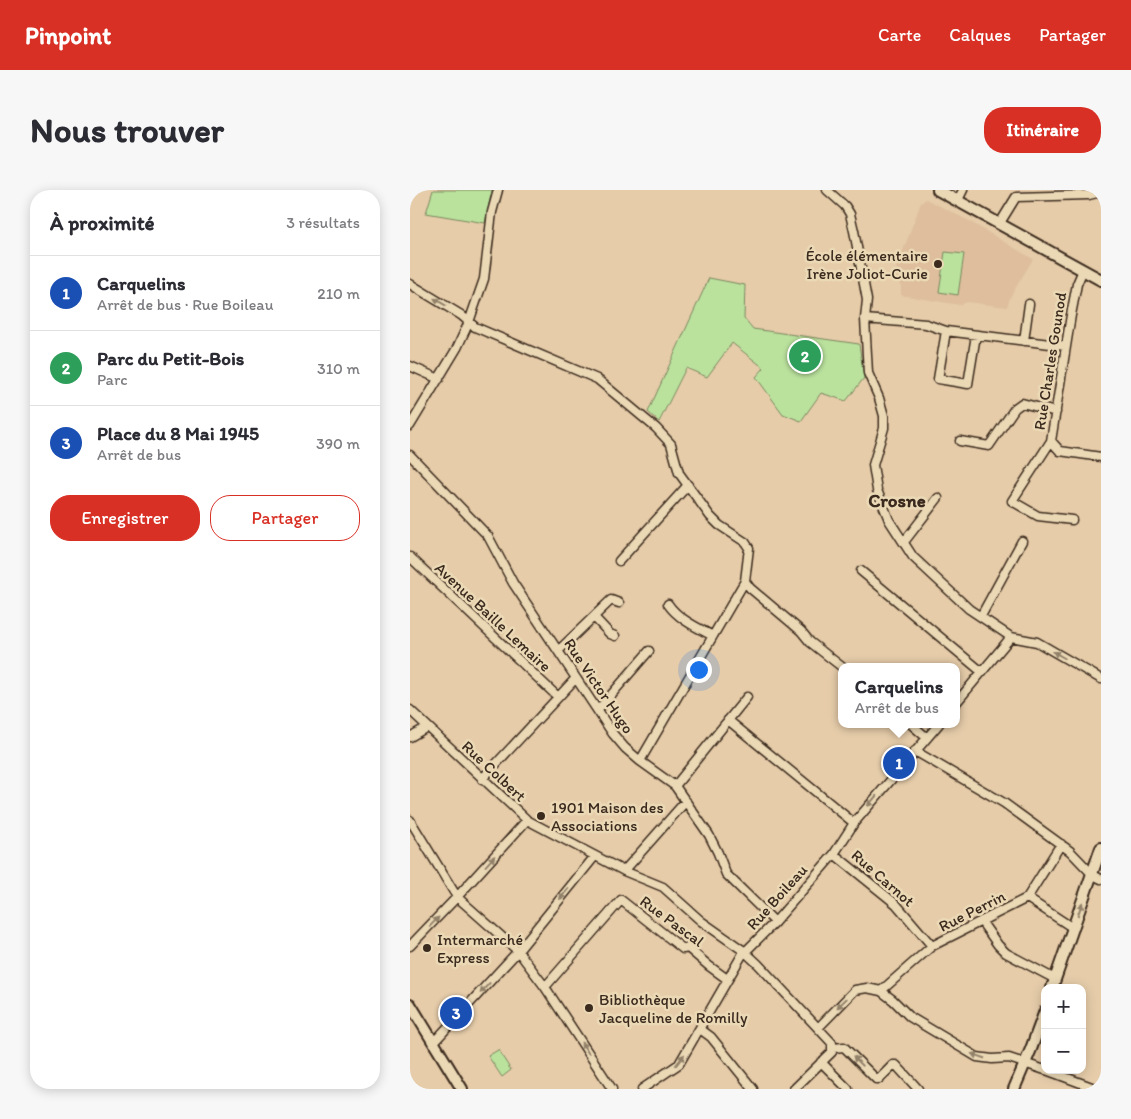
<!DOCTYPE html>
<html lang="fr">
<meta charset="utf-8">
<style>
:root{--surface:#fff;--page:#f7f7f7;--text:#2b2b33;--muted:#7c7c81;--line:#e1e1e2;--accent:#d93025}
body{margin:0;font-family:Itim,sans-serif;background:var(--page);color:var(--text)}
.controls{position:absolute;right:15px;bottom:15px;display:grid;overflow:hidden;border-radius:10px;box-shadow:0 2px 12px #0003}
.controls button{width:45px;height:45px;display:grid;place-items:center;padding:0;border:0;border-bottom:1px solid var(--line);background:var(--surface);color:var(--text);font:25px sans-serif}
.you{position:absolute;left:288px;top:479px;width:18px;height:18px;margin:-12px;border:4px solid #fff;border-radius:50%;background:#1a73e8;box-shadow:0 0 0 8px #1a73e833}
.badge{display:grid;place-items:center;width:32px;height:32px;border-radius:50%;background:var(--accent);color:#fff;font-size:16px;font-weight:700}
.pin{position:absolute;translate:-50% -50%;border:2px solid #fff;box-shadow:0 1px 5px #0006}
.popup{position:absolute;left:428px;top:473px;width:122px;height:65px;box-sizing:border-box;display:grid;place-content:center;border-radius:10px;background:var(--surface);filter:drop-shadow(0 1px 4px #0005);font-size:16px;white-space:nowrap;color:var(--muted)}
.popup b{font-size:19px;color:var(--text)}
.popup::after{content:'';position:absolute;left:50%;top:100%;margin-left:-10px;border:10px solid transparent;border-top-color:var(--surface)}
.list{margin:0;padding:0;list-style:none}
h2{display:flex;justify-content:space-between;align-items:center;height:65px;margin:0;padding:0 20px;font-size:21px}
h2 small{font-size:16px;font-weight:400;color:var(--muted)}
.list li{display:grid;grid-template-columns:32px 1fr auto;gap:15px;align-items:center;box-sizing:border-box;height:75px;padding:0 20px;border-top:1px solid var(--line)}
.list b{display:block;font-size:19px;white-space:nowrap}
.list p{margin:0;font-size:16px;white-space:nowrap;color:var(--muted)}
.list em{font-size:16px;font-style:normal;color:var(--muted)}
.actions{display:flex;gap:10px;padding:15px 20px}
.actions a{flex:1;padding:11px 0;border:1px solid var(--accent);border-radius:20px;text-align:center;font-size:18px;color:var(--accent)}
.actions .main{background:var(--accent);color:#fff}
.map{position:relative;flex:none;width:691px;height:899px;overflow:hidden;border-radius:20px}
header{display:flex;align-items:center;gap:30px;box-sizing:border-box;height:70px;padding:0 25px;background:var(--accent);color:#fff}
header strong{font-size:24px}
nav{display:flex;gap:28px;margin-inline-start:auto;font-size:18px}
.intro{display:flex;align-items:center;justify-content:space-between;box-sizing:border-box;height:120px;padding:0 30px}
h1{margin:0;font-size:35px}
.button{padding:12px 22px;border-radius:20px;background:var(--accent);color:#fff;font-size:18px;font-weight:700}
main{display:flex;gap:30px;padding:0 30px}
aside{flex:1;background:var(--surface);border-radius:20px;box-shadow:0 2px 12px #0003}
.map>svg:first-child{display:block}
.built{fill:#debe9c}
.green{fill:#bae29d;stroke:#7a865e}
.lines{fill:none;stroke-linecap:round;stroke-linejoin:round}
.minor-casing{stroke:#3b2a1e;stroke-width:11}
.tertiary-casing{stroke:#3b2a1e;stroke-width:14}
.minor{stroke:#ebd9b6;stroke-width:8}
.tertiary{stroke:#ebd9b6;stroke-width:10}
.oneway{fill:#93826a}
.poi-dot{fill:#3b2a1e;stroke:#ebd9b6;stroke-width:2}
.labels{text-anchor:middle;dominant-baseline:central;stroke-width:5;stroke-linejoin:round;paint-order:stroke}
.poi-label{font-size:16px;fill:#3b2a1e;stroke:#ebd9b6;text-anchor:start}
.street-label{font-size:16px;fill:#3b2a1e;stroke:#ebd9b6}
.quarter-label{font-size:19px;font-weight:bold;fill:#3b2a1e;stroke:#ebd9b6}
</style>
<header>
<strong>Pinpoint</strong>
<nav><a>Carte</a><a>Calques</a><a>Partager</a></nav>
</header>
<div class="intro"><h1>Nous trouver</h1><a class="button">Itinéraire</a></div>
<main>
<aside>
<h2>À proximité<small>3 résultats</small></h2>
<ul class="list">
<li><span class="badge" style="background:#1a4fb4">1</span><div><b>Carquelins</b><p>Arrêt de bus · Rue Boileau</p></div><em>210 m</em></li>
<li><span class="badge" style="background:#2e9e5b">2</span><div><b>Parc du Petit-Bois</b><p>Parc</p></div><em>310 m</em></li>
<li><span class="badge" style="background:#1a4fb4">3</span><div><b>Place du 8 Mai 1945</b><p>Arrêt de bus</p></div><em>390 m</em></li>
</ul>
<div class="actions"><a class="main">Enregistrer</a><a>Partager</a></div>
</aside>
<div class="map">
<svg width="691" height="899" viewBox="0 0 691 899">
<rect width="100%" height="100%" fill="#e6cca9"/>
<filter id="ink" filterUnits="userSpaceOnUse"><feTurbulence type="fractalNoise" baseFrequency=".02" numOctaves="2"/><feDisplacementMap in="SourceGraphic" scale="10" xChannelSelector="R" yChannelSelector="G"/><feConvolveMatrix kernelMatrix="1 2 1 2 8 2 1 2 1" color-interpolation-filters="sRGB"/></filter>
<g filter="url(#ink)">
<path class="built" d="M 516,9 L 557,30 L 623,69 L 600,107 L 597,117 L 557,112 L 550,115 L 491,105 L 491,95 L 482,90 L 511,13 Z"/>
<path class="green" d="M 23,0 L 82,0 L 75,33 L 16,23 Z
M 535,62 L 554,64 L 548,105 L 529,102 Z
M 299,88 L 335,95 L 334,128 L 343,139 L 449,154 L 454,188 L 436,211 L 411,203 L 391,231 L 373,224 L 346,187 L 354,178 L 322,153 L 297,187 L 276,178 L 249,232 L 238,222 Z
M 88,860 L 101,880 L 92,887 L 78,866 Z"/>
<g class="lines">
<defs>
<path id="minor" d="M 417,0 L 435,16 L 440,24 L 444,41 L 457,110 L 455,129 L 458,183 L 469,208 L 474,226 L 474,238 L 463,275 L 467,300 L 479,330 L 503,367 L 559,419 L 601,447
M 548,10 L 553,0
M 590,33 L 606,7 L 679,5 L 691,2
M 0,94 L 51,125 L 65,137 L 187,189 L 246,238 L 261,254 L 269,283 L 300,326 L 309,335 L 335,352 L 339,358 L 335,391 L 340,398 L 391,441 L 400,452 L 432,477
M 455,129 L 516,134 L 536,141 L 656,156
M 536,141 L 528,189 L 558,194 L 566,145
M 614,151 L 619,114
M 0,176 L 29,189
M 0,236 L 47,158 L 59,132 L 74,89 L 82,22 L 88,0
M 550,251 L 579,256 L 605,218 L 612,213 L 646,222
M 641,251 L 650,261 L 691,267
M 0,265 L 78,346 L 103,393 L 203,544 L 215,558 L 230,571 L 265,596 L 299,645 L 308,663 L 316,684 L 365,732
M 662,330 L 628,326 L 602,311 L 641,251 L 661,125 L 667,94 L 673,80
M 494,352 L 528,308
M 0,367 L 148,507
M 209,371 L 278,295
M 451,381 L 572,482
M 258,414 C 268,429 288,438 303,446
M 571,426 L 612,351
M 184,427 L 200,444 L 205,446
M 148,461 L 201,410 L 209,413
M 546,513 L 601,447 L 627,452 L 691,489
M 0,520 L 117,630 L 214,681 L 253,697 L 291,731 L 334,761 L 348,774 L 422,853 L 422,862 L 384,899
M 188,520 L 239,461
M 318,530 L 444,633
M 501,534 L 517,548
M 0,547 L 17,537
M 505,561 L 594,613 L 660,661 L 683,685 L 691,689
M 230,571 L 335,391
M 72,589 L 166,488
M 265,596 L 337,507
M 0,630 L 47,707 L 108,761 L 135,797 L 202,899
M 424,664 L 486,714 L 522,756
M 214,681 L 276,611
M 617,708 L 663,738
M 571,731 L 588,755 L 596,763 L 645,789
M 0,756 L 47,707 L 117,630
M 135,797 L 211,710 L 273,759 L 278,758 L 299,776 L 317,789
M 471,801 L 522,756 L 617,708 L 651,654
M 408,838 L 445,800 L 457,798 L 471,801 L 483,810 L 500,827 L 567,867 L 582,869 L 599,868 L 635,880
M 290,839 L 301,847 L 343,899
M 24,852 L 108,761 L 185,666
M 423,858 L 434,857 L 466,889 L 469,889 L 483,875 L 486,875 L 508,899
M 411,872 L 438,899
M 636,880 L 687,899
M 232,899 L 269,874 L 332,765 L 365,732 L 424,664 L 444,633 L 529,534"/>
<path id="tertiary" d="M 528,0 L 691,90
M 642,798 L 691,658
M 0,814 L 52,899
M 604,899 L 621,859 L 635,821"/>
</defs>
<use href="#minor" class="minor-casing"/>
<use href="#tertiary" class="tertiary-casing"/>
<use href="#minor" class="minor"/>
<use href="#tertiary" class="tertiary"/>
</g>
<defs><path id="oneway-solid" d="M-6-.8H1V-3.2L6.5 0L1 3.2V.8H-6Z" transform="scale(1.25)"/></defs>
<g class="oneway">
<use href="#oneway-solid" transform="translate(30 112) rotate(-149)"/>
<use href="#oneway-solid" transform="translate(649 465) rotate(-150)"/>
<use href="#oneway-solid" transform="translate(462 611) rotate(130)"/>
<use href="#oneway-solid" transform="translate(80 671) rotate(-48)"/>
<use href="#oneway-solid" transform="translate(154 704) rotate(129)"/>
<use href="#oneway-solid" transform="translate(670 719) rotate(-70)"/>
<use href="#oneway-solid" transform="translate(24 732) rotate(-46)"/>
<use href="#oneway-solid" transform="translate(75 798) rotate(133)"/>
<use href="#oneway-solid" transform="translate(432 813) rotate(135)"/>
<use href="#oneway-solid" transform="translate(175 858) rotate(-123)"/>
<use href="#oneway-solid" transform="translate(568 866) rotate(-161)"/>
<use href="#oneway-solid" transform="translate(270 870) rotate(-52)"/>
<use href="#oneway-solid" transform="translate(448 871) rotate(-135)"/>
</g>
</g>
<g class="poi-dot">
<circle cx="528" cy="74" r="5"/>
<circle cx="131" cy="626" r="5"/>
<circle cx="17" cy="758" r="5"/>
<circle cx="179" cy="818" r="5"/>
</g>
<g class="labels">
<g class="poi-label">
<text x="518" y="65" text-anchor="end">École élémentaire<tspan x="518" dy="18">Irène Joliot-Curie</tspan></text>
<text x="141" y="617">1901 Maison des<tspan x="141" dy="18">Associations</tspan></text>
<text x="27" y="749">Intermarché<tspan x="27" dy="18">Express</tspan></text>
<text x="189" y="809">Bibliothèque<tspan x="189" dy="18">Jacqueline de Romilly</tspan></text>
</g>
<g class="street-label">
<text transform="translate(640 171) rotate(-81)">Rue Charles Gounod</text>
<text transform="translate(83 427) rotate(43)">Avenue Baille Lemaire</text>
<text transform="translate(189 496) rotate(56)">Rue Victor Hugo</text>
<text transform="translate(84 581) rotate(43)">Rue Colbert</text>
<text transform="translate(473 688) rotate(41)">Rue Carnot</text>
<text transform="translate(367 707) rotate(-48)">Rue Boileau</text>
<text transform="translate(562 721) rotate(-27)">Rue Perrin</text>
<text transform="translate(262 731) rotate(36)">Rue Pascal</text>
</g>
<g class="quarter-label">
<text x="487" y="310">Crosne</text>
</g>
</g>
</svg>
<div class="controls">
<button>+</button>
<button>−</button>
</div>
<div class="you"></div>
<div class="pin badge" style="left:489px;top:573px;background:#1a4fb4">1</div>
<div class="popup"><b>Carquelins</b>Arrêt de bus</div>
<div class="pin badge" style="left:395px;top:166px;background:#2e9e5b">2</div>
<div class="pin badge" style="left:46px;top:823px;background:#1a4fb4">3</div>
</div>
</main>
